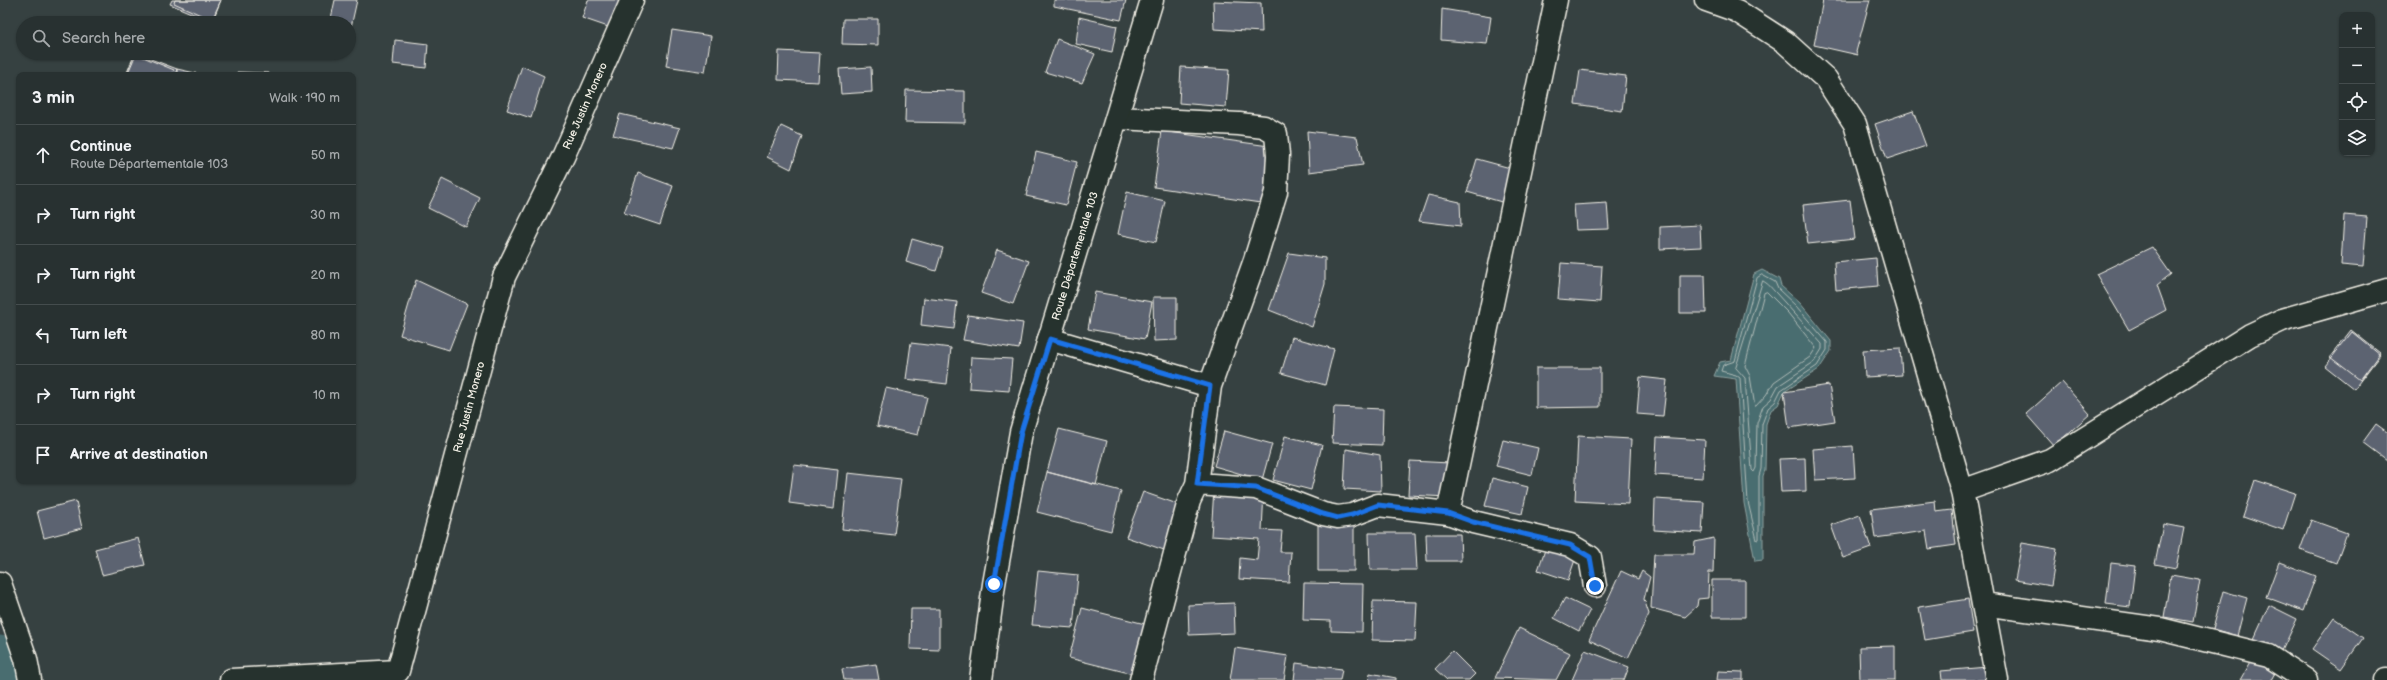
<!DOCTYPE html>
<meta charset="utf-8">
<style>
:root{--surface:#283131;--page:#303939;--text:#f1f3f6;--muted:#a5a9ab;--line:#444c4d}
body{margin:0;font-family:"Balsamiq Sans",sans-serif;background:var(--page);color:var(--text)}
.controls{position:absolute;right:12px;top:12px;display:grid;overflow:hidden;border-radius:8px;box-shadow:0 1px 3px #0004}
.controls button{width:36px;height:36px;display:grid;place-items:center;padding:0;border:0;border-bottom:1px solid var(--line);background:var(--surface);color:var(--text);font:20px sans-serif}
.stop{position:absolute;width:12px;height:12px;margin:-9px;border:3px solid #1a73e8;border-radius:50%;background:#fff}
.stop.end{background:#1a73e8;border-color:#fff;box-shadow:0 1px 4px #0008}
.list{margin:0;padding:0;list-style:none}
h2{display:flex;justify-content:space-between;align-items:center;height:52px;margin:0;padding:0 16px;font-size:17px}
h2 small{font-size:13px;font-weight:400;color:var(--muted)}
.list li{display:grid;grid-template-columns:26px 1fr auto;gap:12px;align-items:center;box-sizing:border-box;height:60px;padding:0 16px;border-top:1px solid var(--line)}
.list b{display:block;font-size:15px;white-space:nowrap}
.list p{margin:0;font-size:13px;white-space:nowrap;color:var(--muted)}
.list em{font-size:13px;font-style:normal;color:var(--muted)}
.icon{flex:none;width:22px;height:22px;fill:none;stroke:currentColor;stroke-width:2;stroke-linecap:round;stroke-linejoin:round}
.map{position:relative;flex:none;width:2387px;height:680px;overflow:hidden}
.search{position:absolute;background:var(--surface);box-shadow:0 1px 3px #0004;left:16px;top:16px;width:340px;height:44px;display:flex;align-items:center;gap:10px;box-sizing:border-box;padding:0 14px;border-radius:22px;color:var(--muted);font-size:15px}
.panel{position:absolute;background:var(--surface);box-shadow:0 1px 3px #0004;left:16px;top:72px;width:340px;height:412px;border-radius:8px}
.map>svg:first-child{display:block}
.water{fill:#4a6d70;stroke:#8ea2a0}
.lines{fill:none;stroke-linecap:round;stroke-linejoin:round}
.shore{stroke:#b0bcb8;stroke-width:1}
.canal{stroke:#4a6d70;stroke-width:35}
.building{fill:#5b6371;stroke:#f4f1e8}
.minor-casing{stroke:#f4f1e8;stroke-width:25}
.secondary-casing{stroke:#f4f1e8;stroke-width:25}
.minor{stroke:#26332d;stroke-width:22}
.secondary{stroke:#26332d;stroke-width:22}
.route{stroke:#1a73e8;stroke-width:5}
.labels{text-anchor:middle;dominant-baseline:central;stroke-width:3.5;stroke-linejoin:round;paint-order:stroke}
.street-label{font-size:11px;fill:#f4f1e8;stroke:#26332d}
</style>
<div class="map">
<svg width="2387" height="680" viewBox="0 0 2387 680">
<rect width="100%" height="100%" fill="#364141"/>
<filter id="ink" filterUnits="userSpaceOnUse"><feTurbulence type="fractalNoise" baseFrequency=".025" numOctaves="2"/><feDisplacementMap in="SourceGraphic" scale="8" xChannelSelector="R" yChannelSelector="G"/><feConvolveMatrix kernelMatrix="1 2 1 2 8 2 1 2 1" color-interpolation-filters="sRGB"/></filter>
<g filter="url(#ink)">
<path class="water" d="M 1762,270 L 1779,279 L 1781,286 L 1800,303 L 1831,341 L 1831,351 L 1819,369 L 1784,392 L 1778,405 L 1771,410 L 1766,424 L 1765,470 L 1763,476 L 1763,560 L 1755,561 L 1744,503 L 1736,379 L 1714,376 L 1720,362 L 1731,360 L 1754,274 Z"/>
<g class="lines">
<path class="shore" d="M 1762,275 L 1775,282 L 1778,289 L 1796,306 L 1827,342 L 1827,350 L 1817,366 L 1781,390 L 1775,402 L 1768,408 L 1762,424 L 1761,469 L 1759,476 L 1759,539 L 1757,540 L 1748,502 L 1740,378 L 1736,375 L 1721,371 L 1723,365 L 1735,361 L 1757,278 Z
M 1763,281 C 1770,285 1771,288 1776,293 C 1791,310 1807,327 1822,344 L 1822,349 L 1814,362 L 1778,386 L 1771,399 L 1763,406 L 1757,423 L 1756,468 L 1754,472 L 1752,470 L 1745,378 L 1736,368 Z
M 1767,292 L 1788,313 L 1816,348 L 1810,357 L 1774,382 L 1766,395 L 1755,407 L 1750,376 L 1745,366 L 1764,293 Z"/>
<path class="canal" d="M 0,653 L 5,680"/>
</g>
<path class="building" d="M 172,0 L 221,0 L 212,22 L 170,4 Z
M 175,0 L 221,0 L 212,20 L 174,3 Z
M 335,0 L 357,0 L 349,36 L 349,23 L 330,23 Z
M 588,0 L 623,0 L 614,29 L 582,18 Z
M 1054,0 L 1126,0 L 1121,20 L 1054,6 Z
M 1823,0 L 1870,0 L 1856,52 L 1858,55 L 1814,45 Z
M 1213,1 L 1261,3 L 1262,32 L 1214,29 Z
M 1442,9 L 1491,17 L 1487,44 L 1441,40 Z
M 1079,17 L 1117,26 L 1112,52 L 1076,44 Z
M 843,19 L 878,19 L 878,45 L 842,44 Z
M 672,30 L 711,36 L 705,72 L 666,66 Z
M 1057,39 L 1095,54 L 1082,83 L 1045,72 Z
M 395,40 L 428,44 L 426,68 L 393,64 Z
M 779,51 L 820,53 L 818,82 L 778,80 Z
M 135,53 L 177,69 L 175,75 L 126,75 Z
M 136,54 L 174,70 L 172,75 L 127,75 Z
M 522,66 L 544,76 L 531,118 L 507,110 Z
M 871,67 L 872,92 L 841,94 L 839,69 Z
M 1181,67 L 1229,70 L 1226,107 L 1179,103 Z
M 177,69 L 204,75 L 177,75 Z
M 1580,70 L 1626,76 L 1622,111 L 1575,104 Z
M 237,72 L 269,73 L 269,75 L 237,75 Z
M 906,90 L 965,91 L 965,123 L 905,122 Z
M 1913,111 L 1926,146 L 1887,159 L 1875,124 Z
M 620,114 L 680,128 L 673,148 L 613,135 Z
M 781,126 L 802,136 L 791,169 L 767,157 Z
M 1162,131 L 1276,147 L 1267,204 L 1154,187 Z
M 1307,131 L 1357,137 L 1363,165 L 1309,172 Z
M 1036,152 L 1077,162 L 1066,205 L 1026,196 Z
M 1477,159 L 1514,169 L 1505,203 L 1467,192 Z
M 638,173 L 673,186 L 660,225 L 624,213 Z
M 442,179 L 480,198 L 466,227 L 428,208 Z
M 1127,192 L 1165,201 L 1156,242 L 1118,234 Z
M 1428,195 L 1460,202 L 1461,226 L 1419,221 Z
M 1850,200 L 1855,239 L 1808,244 L 1803,205 Z
M 1607,203 L 1609,229 L 1576,230 L 1574,205 Z
M 2344,215 L 2367,217 L 2363,267 L 2341,265 Z
M 1700,225 L 1701,247 L 1660,249 L 1660,227 Z
M 912,239 L 943,248 L 936,271 L 906,262 Z
M 2152,247 L 2171,274 L 2157,285 L 2166,310 L 2129,330 L 2096,274 Z
M 997,250 L 1029,261 L 1013,304 L 981,293 Z
M 1289,253 L 1325,258 L 1325,284 L 1312,327 L 1269,310 Z
M 1876,258 L 1878,286 L 1836,290 L 1834,262 Z
M 1561,263 L 1602,266 L 1600,302 L 1558,299 Z
M 1680,275 L 1705,275 L 1706,313 L 1680,313 Z
M 416,280 L 467,304 L 449,350 L 400,335 Z
M 1095,292 L 1152,302 L 1145,339 L 1088,329 Z
M 1153,297 L 1177,297 L 1177,340 L 1154,341 Z
M 924,298 L 957,302 L 954,329 L 921,325 Z
M 968,315 L 1023,323 L 1019,349 L 963,340 Z
M 2351,330 L 2380,353 L 2360,380 L 2330,357 Z
M 2352,332 L 2380,355 L 2354,389 L 2325,366 Z
M 1292,337 L 1334,349 L 1325,385 L 1281,373 Z
M 911,343 L 951,348 L 947,384 L 906,379 Z
M 1900,348 L 1902,375 L 1865,377 L 1863,350 Z
M 971,357 L 1012,359 L 1009,391 L 969,388 Z
M 1536,368 L 1600,368 L 1600,407 L 1536,408 Z
M 1640,377 L 1667,380 L 1663,416 L 1637,414 Z
M 2062,382 L 2090,414 L 2054,446 L 2026,414 Z
M 1829,385 L 1835,421 L 1789,428 L 1784,392 Z
M 886,388 L 927,397 L 918,435 L 877,426 Z
M 1334,407 L 1383,409 L 1382,445 L 1332,443 Z
M 2376,424 L 2387,432 L 2387,460 L 2363,442 Z
M 1059,429 L 1107,441 L 1096,485 L 1047,472 Z
M 1224,431 L 1272,444 L 1262,480 L 1214,466 Z
M 1285,436 L 1322,445 L 1311,490 L 1273,480 Z
M 1578,436 L 1631,439 L 1628,504 L 1575,501 Z
M 1657,437 L 1705,440 L 1703,478 L 1655,475 Z
M 1503,440 L 1538,448 L 1532,475 L 1496,466 Z
M 1853,446 L 1855,478 L 1815,480 L 1813,449 Z
M 1346,449 L 1380,455 L 1381,491 L 1344,489 Z
M 1805,458 L 1806,491 L 1781,492 L 1779,459 Z
M 1410,461 L 1450,463 L 1448,497 L 1408,495 Z
M 794,465 L 838,470 L 834,509 L 789,503 Z
M 1047,472 L 1121,491 L 1111,531 L 1037,512 Z
M 848,473 L 901,479 L 894,535 L 842,529 Z
M 1492,478 L 1528,487 L 1522,514 L 1485,506 Z
M 2255,480 L 2295,493 L 2283,530 L 2243,516 Z
M 1214,488 L 1264,492 L 1262,530 L 1282,531 L 1280,552 L 1291,552 L 1289,582 L 1239,579 L 1240,558 L 1257,560 L 1259,539 L 1211,536 Z
M 1143,492 L 1186,507 L 1170,552 L 1126,537 Z
M 1655,499 L 1704,502 L 1702,533 L 1654,530 Z
M 76,501 L 82,528 L 44,538 L 37,511 Z
M 1935,501 L 1936,512 L 1952,510 L 1956,545 L 1929,549 L 1926,531 L 1875,538 L 1871,509 Z
M 1860,515 L 1871,548 L 1843,558 L 1831,525 Z
M 2311,520 L 2347,533 L 2336,563 L 2300,550 Z
M 1318,521 L 1354,521 L 1354,571 L 1318,571 Z
M 2163,524 L 2184,528 L 2176,568 L 2155,564 Z
M 1369,533 L 1415,533 L 1417,570 L 1370,570 Z
M 1426,534 L 1460,534 L 1461,561 L 1427,561 Z
M 138,538 L 145,565 L 102,575 L 95,549 Z
M 1714,538 L 1713,572 L 1709,572 L 1708,598 L 1698,599 L 1697,606 L 1685,617 L 1651,608 L 1654,554 L 1694,554 L 1695,542 Z
M 2022,543 L 2057,549 L 2051,586 L 2015,580 Z
M 1547,544 L 1577,554 L 1568,580 L 1538,570 Z
M 2279,562 L 2316,576 L 2303,611 L 2266,597 Z
M 2111,563 L 2135,566 L 2130,607 L 2106,604 Z
M 1038,571 L 1078,575 L 1073,628 L 1032,625 Z
M 1621,571 L 1638,579 L 1642,571 L 1650,577 L 1644,599 L 1649,614 L 1628,658 L 1589,640 Z
M 2171,575 L 2200,580 L 2193,622 L 2164,617 Z
M 1712,580 L 1745,580 L 1745,617 L 1712,617 Z
M 1304,583 L 1363,584 L 1362,632 L 1331,631 L 1331,621 L 1303,620 Z
M 2223,591 L 2247,598 L 2237,636 L 2213,629 Z
M 1565,598 L 1590,610 L 1579,631 L 1554,618 Z
M 1968,599 L 1973,632 L 1925,640 L 1919,607 Z
M 1373,601 L 1417,602 L 1415,641 L 1372,640 Z
M 1234,603 L 1235,633 L 1189,635 L 1188,605 Z
M 2269,605 L 2297,619 L 2281,653 L 2253,640 Z
M 1082,608 L 1149,625 L 1137,675 L 1069,658 Z
M 911,609 L 939,609 L 939,650 L 910,649 Z
M 2334,618 L 2363,638 L 2341,669 L 2312,649 Z
M 1519,628 L 1570,653 L 1556,680 L 1495,678 Z
M 1895,646 L 1895,680 L 1860,680 L 1859,647 Z
M 1235,648 L 1288,656 L 1284,680 L 1230,680 Z
M 1585,650 L 1629,667 L 1624,680 L 1572,680 Z
M 1452,651 L 1475,674 L 1469,680 L 1447,680 L 1435,669 Z
M 2255,654 L 2278,667 L 2271,680 L 2240,680 Z
M 1296,663 L 1342,669 L 1340,680 L 1294,680 Z
M 876,664 L 879,680 L 844,680 L 842,669 Z
M 1987,667 L 1988,680 L 1942,680 L 1941,671 Z
M 1718,671 L 1743,672 L 1743,680 L 1717,680 Z
M 1370,673 L 1396,678 L 1396,680 L 1369,680 Z"/>
<g class="lines">
<defs>
<path id="minor" d="M 1706,0 L 1737,11 L 1785,42 L 1826,79 L 1855,124 L 1962,491 L 1997,680
M 1117,118 L 1239,124 L 1264,127 L 1276,134 L 1278,155 L 1276,192 L 1255,260 L 1210,386
M 1049,339 L 1210,386 L 1197,484
M 1962,491 L 2050,460 L 2250,335 L 2282,320 L 2387,290
M 1448,513 L 1556,0
M 0,583 L 26,659 L 30,680
M 1983,604 L 2160,629 L 2269,656 L 2306,680
M 231,680 L 398,671 L 504,277 L 563,157 L 632,0
M 1141,680 L 1189,501 L 1197,484 L 1256,488 L 1323,514 L 1338,517 L 1352,515 L 1378,505 L 1448,513 L 1473,522 L 1570,545 L 1590,557 L 1595,586
M 2386,680 L 2387,680"/>
<path id="secondary" d="M 981,680 L 994,584 L 1021,432 L 1152,0"/>
</defs>
<use href="#minor" class="minor-casing"/>
<use href="#secondary" class="secondary-casing"/>
<use href="#minor" class="minor"/>
<use href="#secondary" class="secondary"/>
</g>
</g>
<g class="lines" filter="url(#ink)">
<path class="route" d="M 994,584 L 1021,432 L 1050,339 L 1210,386 L 1197,484 L 1256,488 L 1323,514 L 1338,518 L 1352,515 L 1378,505 L 1448,513 L 1473,522 L 1570,545 L 1590,557 L 1595,586"/>
</g>
<g class="labels">
<g class="street-label">
<text transform="translate(585 106) rotate(-66)">Rue Justin Monero</text>
<text transform="translate(1075 256) rotate(-73)">Route Départementale 103</text>
<text transform="translate(469 407) rotate(-75)">Rue Justin Monero</text>
</g>
</g>
</svg>
<div class="controls">
<button>+</button>
<button>−</button>
<button><svg class="icon" aria-label="locate" viewBox="0 0 24 24"><circle cx="12" cy="12" r="6"/><path d="M12 2v4M12 18v4M2 12h4M18 12h4"/></svg></button>
<button><svg class="icon" aria-label="layers" viewBox="0 0 24 24"><path d="M12 4l9 5-9 5-9-5zM3 14l9 5 9-5"/></svg></button>
</div>
<div class="stop" style="left:994px;top:584px"></div>
<div class="stop end" style="left:1595px;top:586px"></div>
<div class="search"><svg class="icon" aria-label="search" viewBox="0 0 24 24"><circle cx="10" cy="10" r="6"/><path d="M15 15l6 6"/></svg>Search here</div>
<section class="panel">
<h2>3 min<small>Walk · 190 m</small></h2>
<ul class="list">
<li><svg class="icon" aria-label="ahead" viewBox="0 0 24 24"><path d="M12 20V5M6 11l6-6 6 6"/></svg><div><b>Continue</b><p>Route Départementale 103</p></div><em>50 m</em></li>
<li><svg class="icon" aria-label="right" viewBox="0 0 24 24"><path d="M7 20v-9h11M14 6l5 5-5 5"/></svg><div><b>Turn right</b></div><em>30 m</em></li>
<li><svg class="icon" aria-label="right" viewBox="0 0 24 24"><path d="M7 20v-9h11M14 6l5 5-5 5"/></svg><div><b>Turn right</b></div><em>20 m</em></li>
<li><svg class="icon" aria-label="left" viewBox="0 0 24 24"><path d="M17 20v-9H6M10 6l-5 5 5 5"/></svg><div><b>Turn left</b></div><em>80 m</em></li>
<li><svg class="icon" aria-label="right" viewBox="0 0 24 24"><path d="M7 20v-9h11M14 6l5 5-5 5"/></svg><div><b>Turn right</b></div><em>10 m</em></li>
<li><svg class="icon" aria-label="arrive" viewBox="0 0 24 24"><path d="M6 21V4h12l-3 4 3 4H6"/></svg><div><b>Arrive at destination</b></div></li>
</ul>
</section>
</div>
